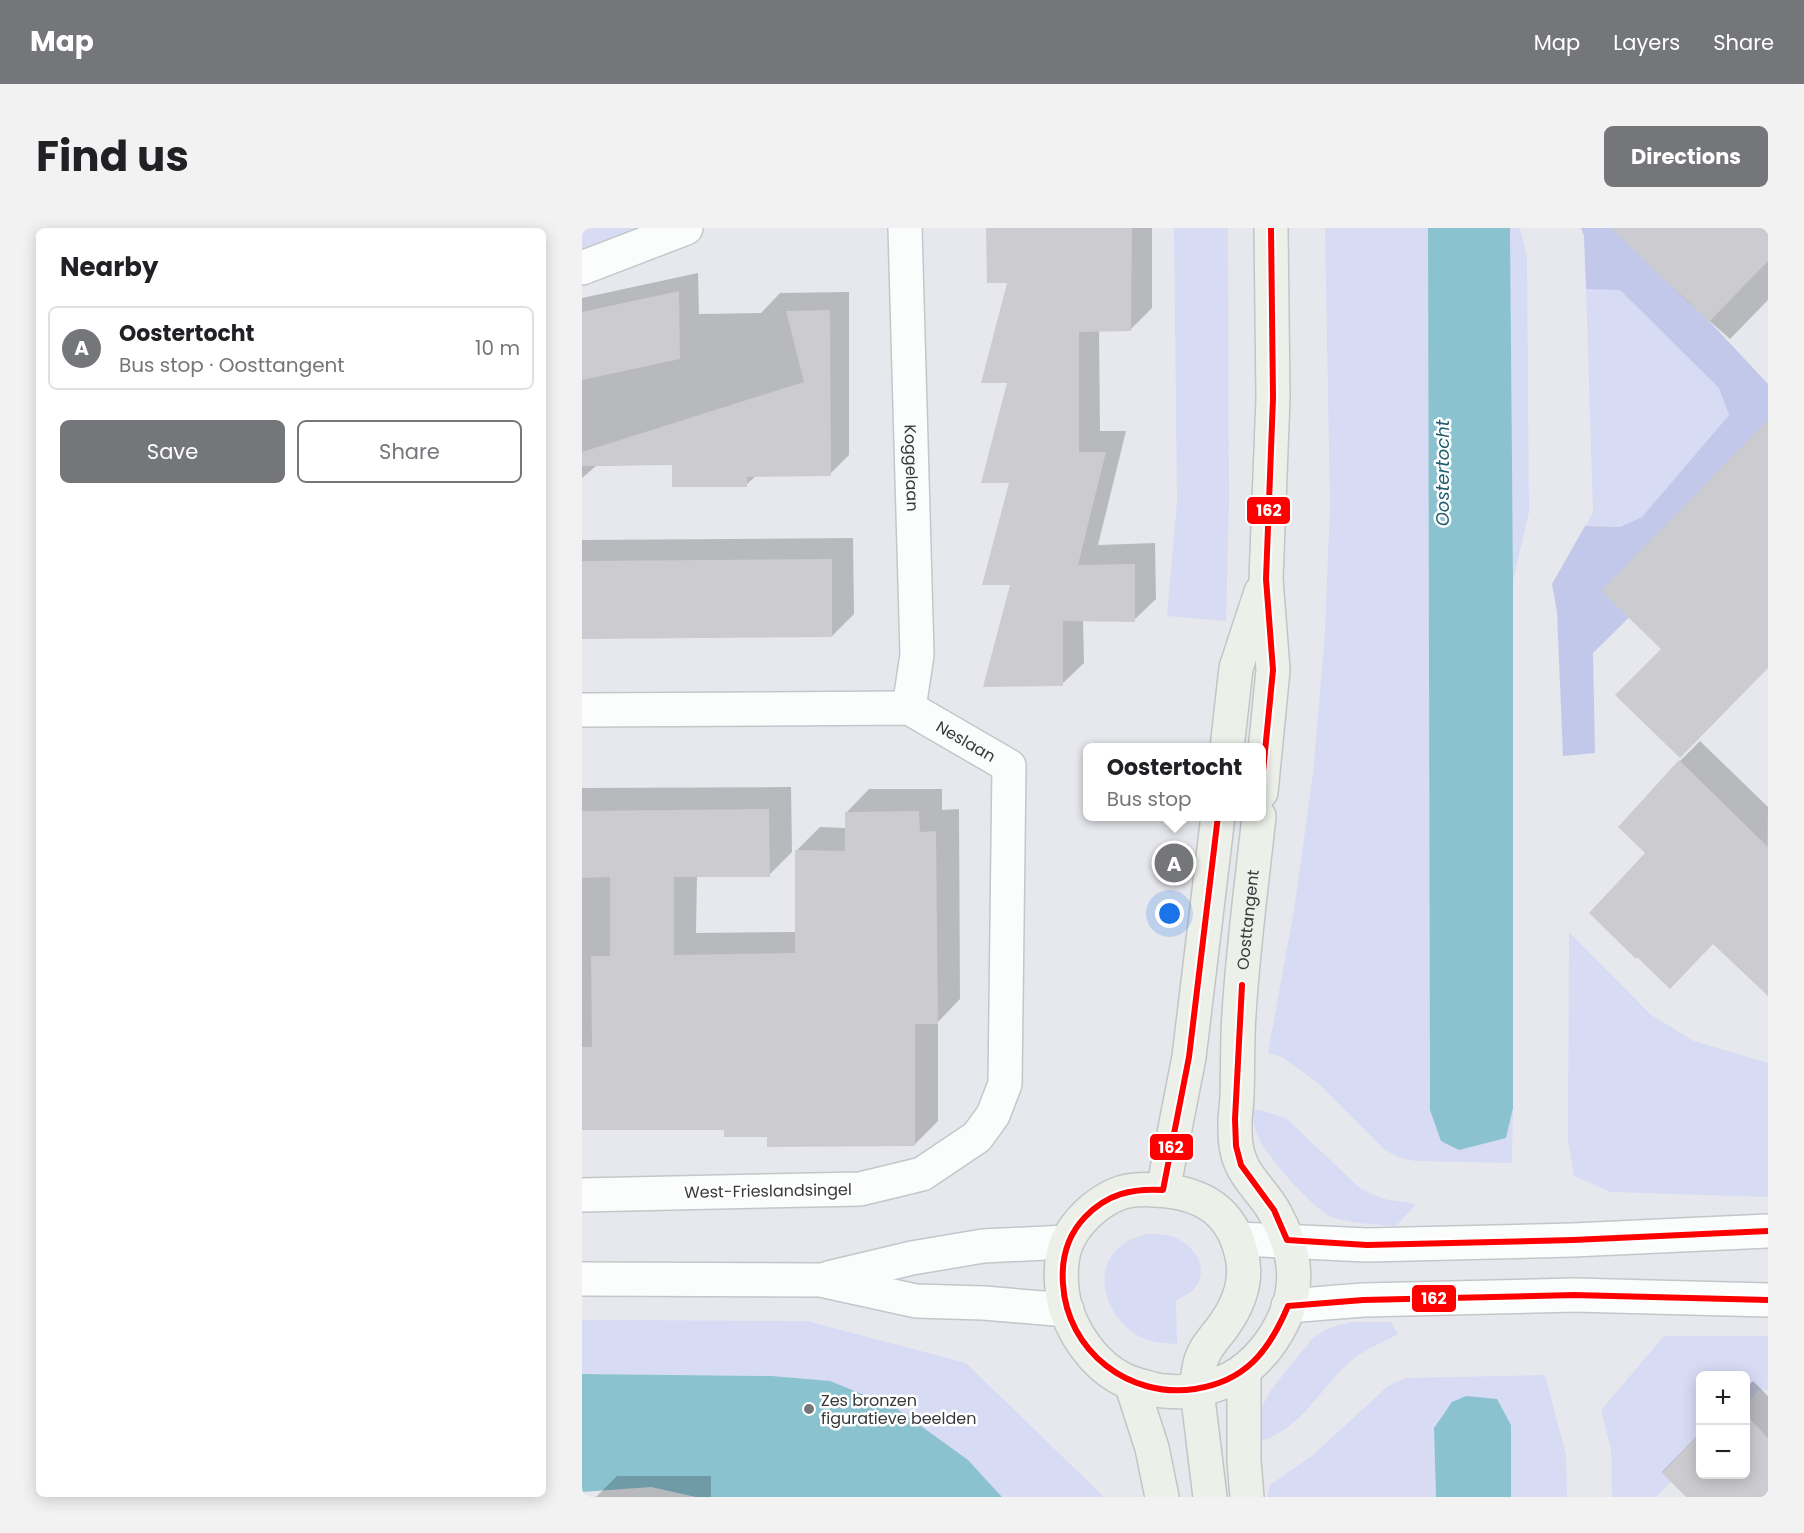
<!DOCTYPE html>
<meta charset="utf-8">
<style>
:root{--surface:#fff;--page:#f2f2f2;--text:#202124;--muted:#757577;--line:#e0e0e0;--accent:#75767a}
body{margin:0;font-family:Poppins,sans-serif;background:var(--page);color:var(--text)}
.controls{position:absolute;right:18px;bottom:18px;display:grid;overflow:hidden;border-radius:9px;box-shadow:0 3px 15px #0003}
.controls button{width:54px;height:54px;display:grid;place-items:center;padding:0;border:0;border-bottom:2px solid var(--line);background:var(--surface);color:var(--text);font:30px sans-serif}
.you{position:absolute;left:588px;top:686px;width:21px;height:21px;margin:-15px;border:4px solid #fff;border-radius:50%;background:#1a73e8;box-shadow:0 0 0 9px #1a73e833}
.badge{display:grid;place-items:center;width:39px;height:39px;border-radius:50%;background:var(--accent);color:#fff;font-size:20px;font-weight:700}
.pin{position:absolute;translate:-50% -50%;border:3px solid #fff;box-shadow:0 2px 6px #0006}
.popup{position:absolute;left:501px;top:515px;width:183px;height:78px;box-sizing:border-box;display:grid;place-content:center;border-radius:9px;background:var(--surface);filter:drop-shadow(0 2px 4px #0005);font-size:20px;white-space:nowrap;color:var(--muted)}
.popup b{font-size:22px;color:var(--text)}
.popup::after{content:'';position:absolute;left:50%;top:100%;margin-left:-12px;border:12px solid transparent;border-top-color:var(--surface)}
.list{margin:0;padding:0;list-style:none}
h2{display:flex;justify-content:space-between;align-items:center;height:78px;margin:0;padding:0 24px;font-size:26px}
h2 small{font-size:20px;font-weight:400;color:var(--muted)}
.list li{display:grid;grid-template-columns:39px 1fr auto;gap:18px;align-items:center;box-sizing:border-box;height:84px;margin:0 12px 12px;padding:0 12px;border:2px solid var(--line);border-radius:9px}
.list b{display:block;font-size:22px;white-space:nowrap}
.list p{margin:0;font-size:20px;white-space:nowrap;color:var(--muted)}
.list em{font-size:20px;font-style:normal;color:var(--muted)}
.actions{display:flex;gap:12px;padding:18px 24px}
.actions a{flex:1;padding:14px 0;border:2px solid var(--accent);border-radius:9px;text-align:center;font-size:21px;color:var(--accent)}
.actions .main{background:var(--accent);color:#fff}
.map{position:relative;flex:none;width:1186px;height:1269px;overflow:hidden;border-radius:9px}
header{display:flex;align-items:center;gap:36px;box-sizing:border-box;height:84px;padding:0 30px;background:var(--accent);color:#fff}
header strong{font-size:28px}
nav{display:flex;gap:33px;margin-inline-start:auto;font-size:21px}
.intro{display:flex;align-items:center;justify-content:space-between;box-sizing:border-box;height:144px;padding:0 36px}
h1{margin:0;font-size:42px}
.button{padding:15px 27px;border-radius:9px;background:var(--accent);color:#fff;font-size:21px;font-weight:700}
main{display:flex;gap:36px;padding:0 36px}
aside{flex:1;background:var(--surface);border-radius:9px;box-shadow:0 3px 15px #0003}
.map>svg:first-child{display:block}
.green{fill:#d7dbf4}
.forest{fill:#c2c8e9}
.water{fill:#8ac2d0}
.shadow{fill:#0003}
.building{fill:#cccbcf}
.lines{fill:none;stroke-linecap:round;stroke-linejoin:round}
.minor-casing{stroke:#c5c6ca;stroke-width:36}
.major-casing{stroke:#c3c4c6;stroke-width:36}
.minor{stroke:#fbfcfc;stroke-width:33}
.major{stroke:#edf0e9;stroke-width:33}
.bus-1-casing{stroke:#fff;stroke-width:10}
.bus-1{stroke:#f00;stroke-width:6}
.poi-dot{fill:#75767a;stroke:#fff;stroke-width:2}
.labels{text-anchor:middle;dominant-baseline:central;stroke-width:5;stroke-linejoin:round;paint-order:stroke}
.street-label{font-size:16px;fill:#38393c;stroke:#fff}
.poi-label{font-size:16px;fill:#38393c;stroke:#fff;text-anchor:start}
.water-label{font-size:18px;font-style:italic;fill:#1f5f6d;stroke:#fff}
.line-badge{stroke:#fff;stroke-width:2}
.badge-label{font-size:16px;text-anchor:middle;font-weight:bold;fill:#fff}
</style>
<header>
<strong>Map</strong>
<nav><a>Map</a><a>Layers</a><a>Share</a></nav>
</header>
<div class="intro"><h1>Find us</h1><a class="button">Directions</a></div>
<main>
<aside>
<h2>Nearby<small></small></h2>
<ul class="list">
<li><span class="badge">A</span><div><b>Oostertocht</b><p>Bus stop · Oosttangent</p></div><em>10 m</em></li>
</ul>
<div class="actions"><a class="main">Save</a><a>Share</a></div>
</aside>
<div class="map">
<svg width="1186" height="1269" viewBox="0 0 1186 1269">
<rect width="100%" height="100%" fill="#e7e8ed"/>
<path class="green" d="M 0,0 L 99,0 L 0,40 Z
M 592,0 L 646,0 L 647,274 L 644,393 L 585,388 L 595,274 Z
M 743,0 L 846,0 L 848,882 L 877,922 L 924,910 L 931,880 L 930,935 L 834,933 L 818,930 L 803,922 L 737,856 L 700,829 L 686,825 L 712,682 L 731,546 L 743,403 L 748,278 Z
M 928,0 L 938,0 L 945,29 L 947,284 L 931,353 Z
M 1004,61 L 1038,61 L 1137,160 L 1147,187 L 1060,289 L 1038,299 L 1003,298 L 1011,285 Z
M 987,704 L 1069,787 L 1112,813 L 1186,835 L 1186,969 L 1029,964 L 992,948 L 986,911 Z
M 669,881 L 682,883 L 705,891 L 779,961 L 802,971 L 834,976 L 814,998 C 793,996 770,996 750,989 C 732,982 683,927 676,908 C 672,900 670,890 669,881 Z
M 566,1006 C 577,1006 588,1006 598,1012 C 616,1022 626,1043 613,1060 C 608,1067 599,1068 594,1073 L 595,1116 C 584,1115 573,1115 563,1111 C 525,1095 504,1040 544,1014 C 551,1010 558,1008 566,1006 Z
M 0,1092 L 225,1093 L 384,1135 L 522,1269 L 420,1269 L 386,1232 L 248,1153 L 190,1148 L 0,1146 Z
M 769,1094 L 809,1094 L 816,1106 C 802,1114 784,1121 771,1131 C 740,1157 716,1207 673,1214 L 672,1193 L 689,1162 L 704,1143 L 731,1110 L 747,1100 Z
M 1082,1108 L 1186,1108 L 1186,1162 L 1177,1162 L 1164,1176 L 1164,1148 L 1118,1148 L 1118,1223 L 1074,1269 L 1030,1269 L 1029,1221 L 1019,1182 Z
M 963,1147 L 984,1227 L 985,1269 L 929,1269 L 929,1197 L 852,1200 L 854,1269 L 685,1269 L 688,1257 L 731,1227 L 806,1158 L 823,1150 Z"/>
<path class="forest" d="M 999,0 L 1040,0 L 1186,156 L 1186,205 L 1167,271 L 1011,425 L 1013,525 L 981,528 L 975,384 L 970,356 L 1003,298 L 1038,299 L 1060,289 L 1147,187 L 1137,160 L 1038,62 L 1004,61 L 1002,8 Z"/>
<path class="water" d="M 846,0 L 928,0 L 931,353 L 931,880 L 924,910 L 877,922 L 859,913 L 848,882 Z
M 0,1146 L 190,1148 L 248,1153 L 314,1180 L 386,1232 L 420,1269 L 114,1269 L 69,1259 L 0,1264 Z
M 884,1168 L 915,1171 L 929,1197 L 929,1269 L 854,1269 L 852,1200 L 870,1174 Z"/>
<path class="shadow" d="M 406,0 L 570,0 L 570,80 L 549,101 L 517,102 L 518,203 L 544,203 L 516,317 L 573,315 L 574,371 L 552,392 L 501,392 L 502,435 L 480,456 L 430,355 L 427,54 Z
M 1031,0 L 1186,0 L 1186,72 L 1148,111 L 1106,74 Z
M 116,45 L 117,86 L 179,85 L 198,65 L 267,64 L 267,227 L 248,246 L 174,248 L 164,257 L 91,236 L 14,238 L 0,250 L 0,70 Z
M 271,310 L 272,386 L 250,408 L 0,410 L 0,312 Z
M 1118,513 L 1186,579 L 1185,765 L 1065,625 L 1098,533 Z
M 209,559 L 210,624 L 187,647 L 115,647 L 114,705 L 215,704 L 215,622 L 238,599 L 264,600 L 264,585 L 287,561 L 360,561 L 360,582 L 377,581 L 378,771 L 356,794 L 356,893 L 333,916 L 144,900 L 0,901 L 0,560 Z
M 1171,1153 L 1186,1168 L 1186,1269 L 1106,1269 L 1080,1244 L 1118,1205 L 1118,1246 L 1164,1246 L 1164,1160 Z
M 35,1248 L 129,1248 L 129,1269 L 14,1269 Z"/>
<path class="building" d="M 404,0 L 550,0 L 549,103 L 497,104 L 497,224 L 524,224 L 496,337 L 553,336 L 553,394 L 481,393 L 481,458 L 401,459 L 428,357 L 400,357 L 427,255 L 399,255 L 425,155 L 399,155 L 425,55 L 405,55 Z
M 1029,0 L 1186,0 L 1186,33 L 1127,94 Z
M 97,63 L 98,131 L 0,152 L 0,84 Z
M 248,82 L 249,248 L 165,249 L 165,259 L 90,259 L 90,237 L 0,238 L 0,224 L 222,154 L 204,83 Z
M 1186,192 L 1186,440 L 1098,530 L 1033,467 L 1079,421 L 1019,363 Z
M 250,331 L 250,409 L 0,411 L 0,333 Z
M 1097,532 L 1186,619 L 1186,768 L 1131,716 L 1088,761 L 1055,729 L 1054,731 L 1007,685 L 1063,625 L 1036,599 Z
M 187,581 L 188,649 L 92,649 L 92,727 L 213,725 L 213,622 L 263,623 L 263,584 L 337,583 L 338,604 L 354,603 L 356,796 L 333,796 L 333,918 L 185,919 L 185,909 L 142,909 L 142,902 L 0,902 L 0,819 L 10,819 L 9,728 L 28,728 L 28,649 L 0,650 L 0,583 Z
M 1164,1187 L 1186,1210 L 1186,1269 L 1104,1269 L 1080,1245 L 1119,1204 L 1119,1246 L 1164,1246 Z"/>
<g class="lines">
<defs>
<g id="minor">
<path id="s1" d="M 323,0 L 335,427 L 327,480"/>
<path d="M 0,40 L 104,0"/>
<path id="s2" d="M 0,482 L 327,480 L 427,538 L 423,856 L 411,887 L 395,909 L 340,946 L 278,961 L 0,967"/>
<path d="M 656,1011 L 785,1017 L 991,1012 L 1186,1003"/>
<path d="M 246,1050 L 330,1030 L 401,1018 L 485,1014"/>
<path d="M 0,1051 L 238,1052 L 334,1073 L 402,1075 L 485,1082"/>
<path d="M 706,1078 L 781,1072 L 992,1067 L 1186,1072"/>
</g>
<g id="major">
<path d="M 645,520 L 654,440 L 679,364"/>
<path d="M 679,564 L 691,442 L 684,351 L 691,170 L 689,0"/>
<path d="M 581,962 L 607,829 L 636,588"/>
<path d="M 662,1142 L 662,1233 L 665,1269"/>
<path d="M 549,1155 L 570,1220 L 580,1269"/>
<path id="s3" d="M 628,1269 C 625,1244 622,1219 619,1195 C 617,1177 613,1158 617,1140 C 620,1123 630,1113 640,1100 C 657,1077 667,1052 659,1024 C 648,979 616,964 573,962 C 560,961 546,961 533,967 C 513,976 494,994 485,1014 C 477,1033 478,1061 484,1081 C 495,1114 521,1148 556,1157 C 565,1159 574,1163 583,1163 C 612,1166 643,1158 666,1139 C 694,1115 716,1075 711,1037 C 709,1019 702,1001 693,985 C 684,967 666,953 659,935 C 653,922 653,908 653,895 C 653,885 655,876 655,867 C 656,840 655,813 657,786 C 661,720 670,654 677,588"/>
</g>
</defs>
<use href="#minor" class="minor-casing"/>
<use href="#major" class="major-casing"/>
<use href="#minor" class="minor"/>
<use href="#major" class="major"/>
<defs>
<path id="bus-1" d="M 679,564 L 691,442 L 684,351 L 691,170 L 689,0
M 636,588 L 607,829 L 581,962 C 550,960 525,966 503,989 C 485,1008 479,1030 481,1056 C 485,1123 547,1171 613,1161 C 664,1153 687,1123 706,1078 L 781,1072 L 992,1067 L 1186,1072
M 660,757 L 653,891 L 654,918 L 659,937 L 692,982 L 705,1012 L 785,1017 L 991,1012 L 1186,1003"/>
</defs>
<use href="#bus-1" class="bus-1-casing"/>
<use href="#bus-1" class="bus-1"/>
</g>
<circle class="poi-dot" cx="227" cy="1181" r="6"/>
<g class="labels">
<g class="street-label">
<text stroke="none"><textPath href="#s1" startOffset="240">Koggelaan</textPath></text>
<text stroke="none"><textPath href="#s2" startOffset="393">Neslaan</textPath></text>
<text stroke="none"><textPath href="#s3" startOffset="1252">Oosttangent</textPath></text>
<text transform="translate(186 963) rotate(-1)">West-Frieslandsingel</text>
</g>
<g class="poi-label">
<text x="239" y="1172">Zes bronzen<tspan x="239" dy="18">figuratieve beelden</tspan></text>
</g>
<g class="water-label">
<text transform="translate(860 245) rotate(-90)">Oostertocht</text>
</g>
</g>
<g class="line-badge">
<rect x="664" y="268" width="45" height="29" rx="6" fill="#f00"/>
<rect x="567" y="905" width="45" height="28" rx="6" fill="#f00"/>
<rect x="829" y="1056" width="46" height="29" rx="6" fill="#f00"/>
</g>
<g class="badge-label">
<text x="687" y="288">162</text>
<text x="589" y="925">162</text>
<text x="852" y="1076">162</text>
</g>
</svg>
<div class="controls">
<button>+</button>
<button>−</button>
</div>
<div class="you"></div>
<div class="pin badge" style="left:592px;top:635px">A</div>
<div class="popup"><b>Oostertocht</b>Bus stop</div>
</div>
</main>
